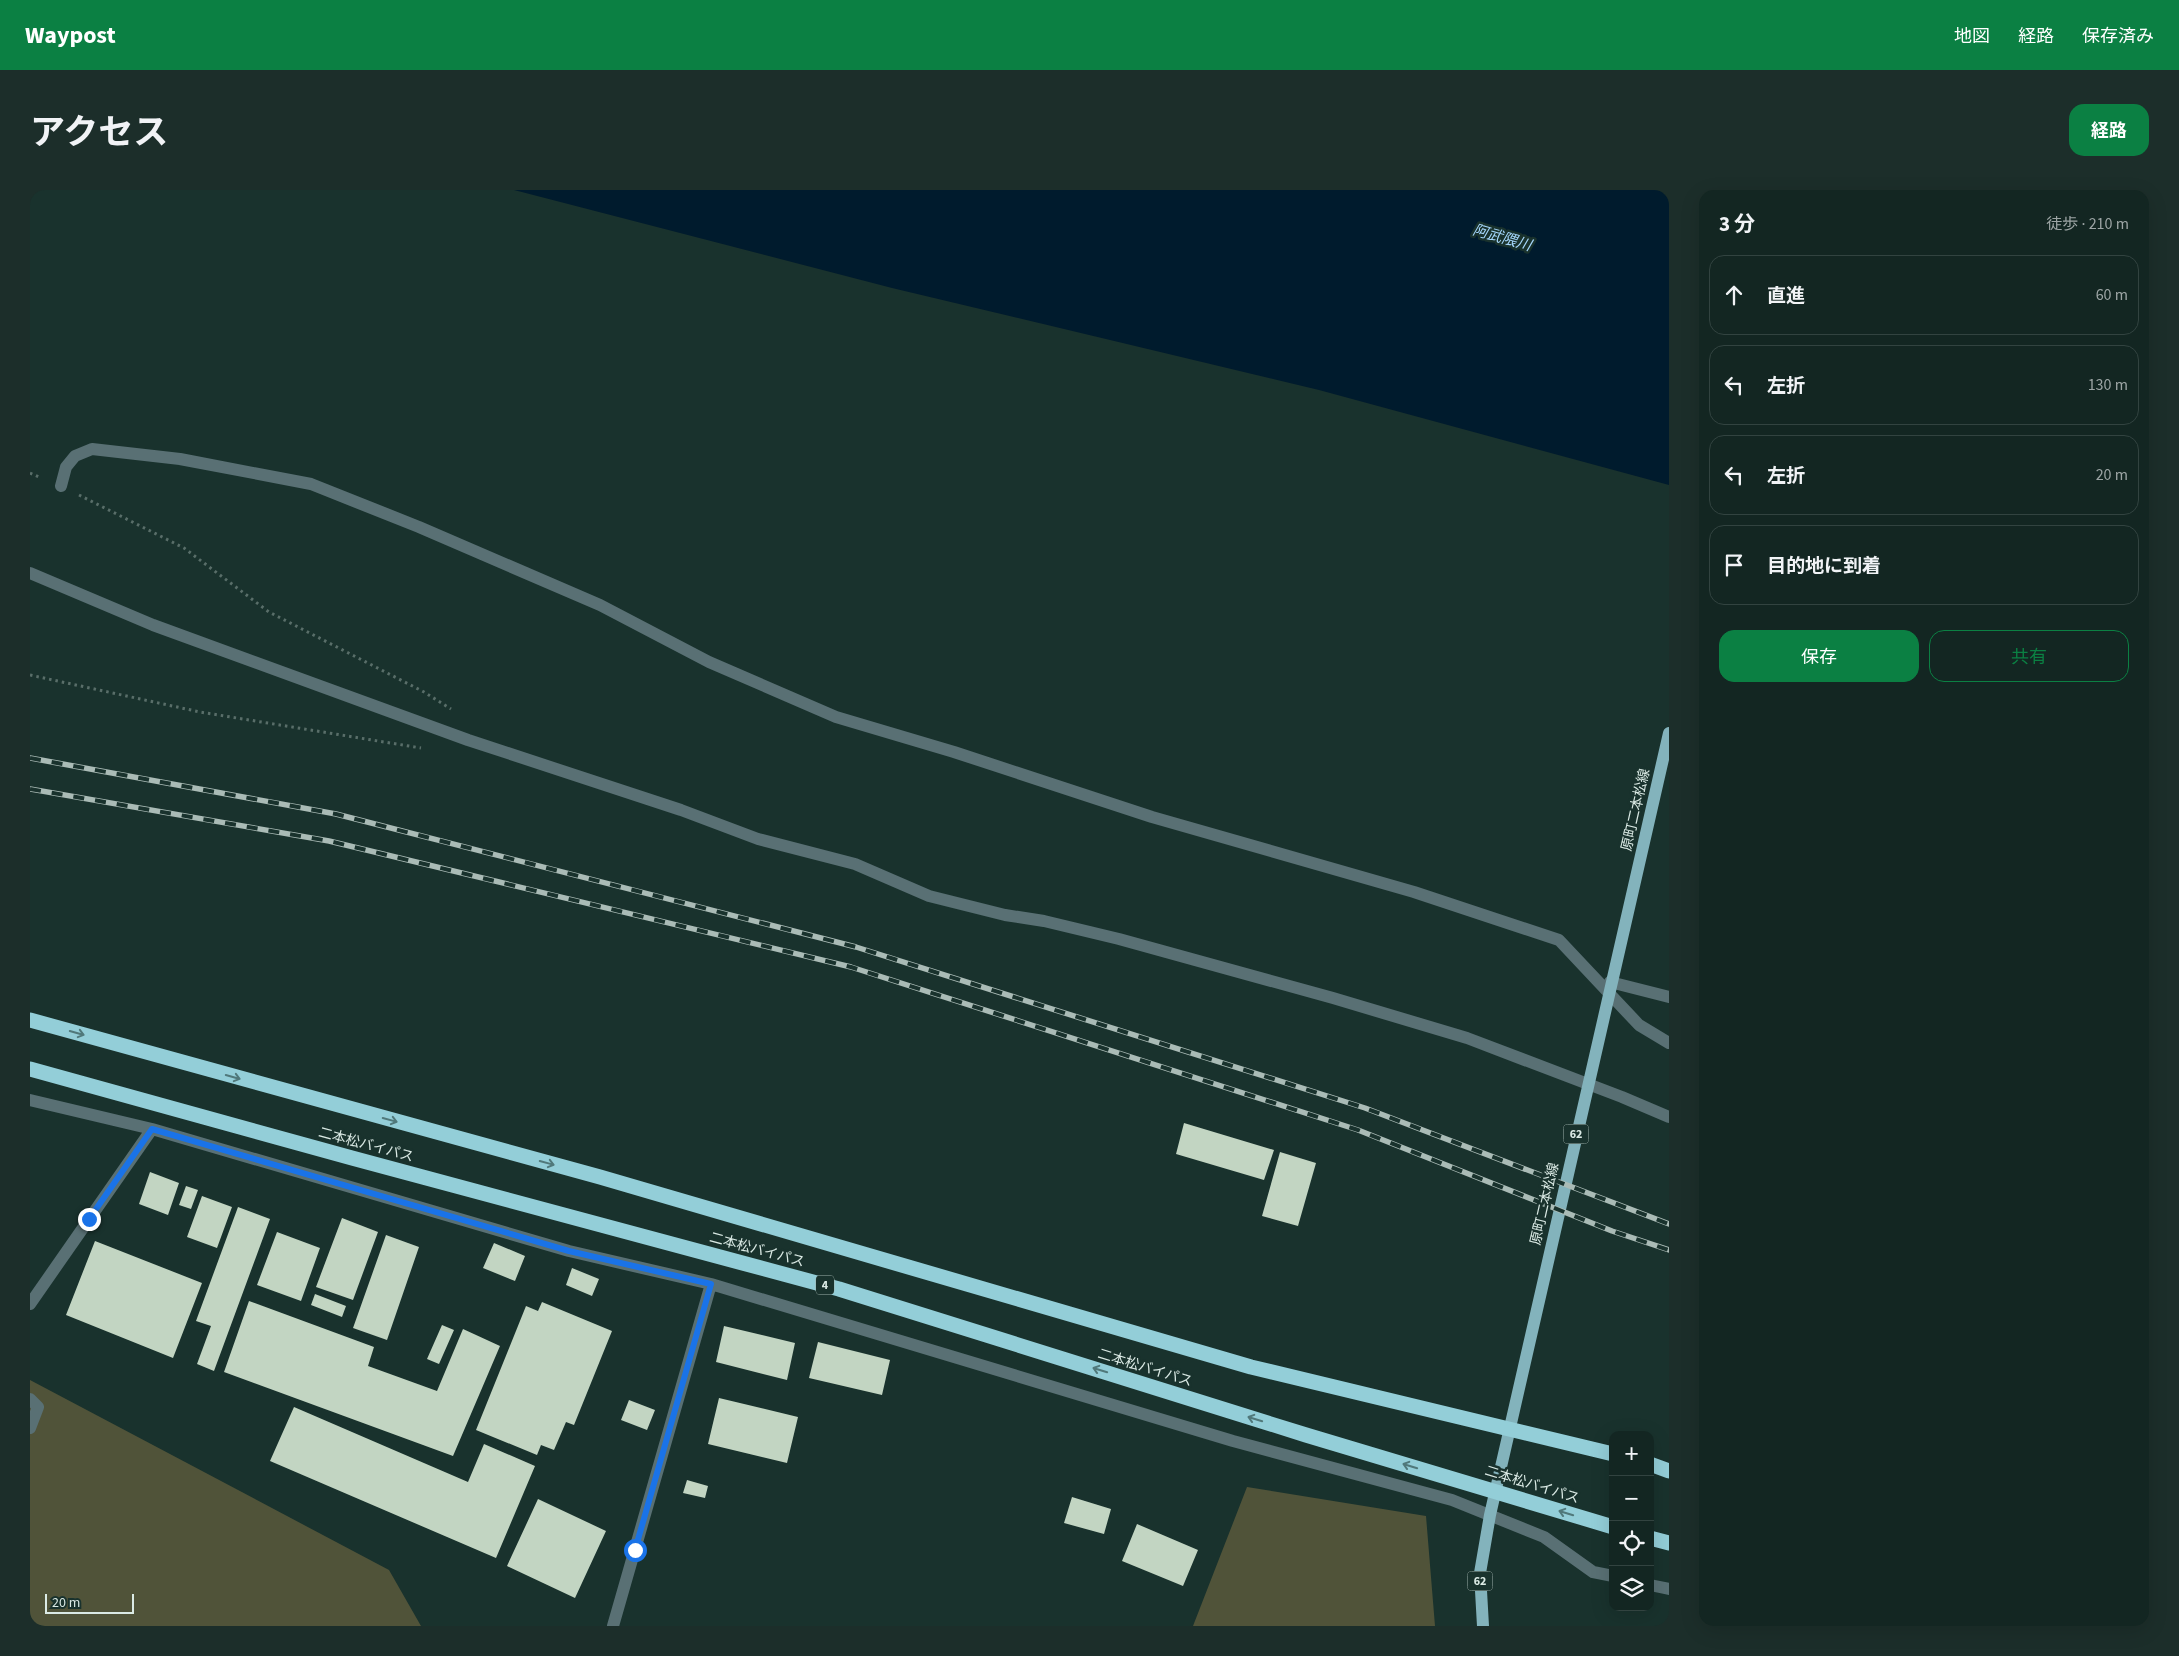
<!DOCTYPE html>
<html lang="ja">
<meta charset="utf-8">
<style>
:root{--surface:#132622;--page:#1c2e2a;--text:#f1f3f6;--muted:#9da5a5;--line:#324340;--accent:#0b8043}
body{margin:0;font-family:"Source Sans 3","Noto Sans JP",sans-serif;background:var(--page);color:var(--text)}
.controls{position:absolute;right:15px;bottom:15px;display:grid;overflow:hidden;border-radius:10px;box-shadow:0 5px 20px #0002}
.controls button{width:45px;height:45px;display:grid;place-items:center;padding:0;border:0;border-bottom:1px solid var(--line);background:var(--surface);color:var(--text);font:25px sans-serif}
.scale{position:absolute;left:15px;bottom:12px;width:89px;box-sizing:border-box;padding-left:5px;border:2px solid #dbeae5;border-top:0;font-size:14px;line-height:18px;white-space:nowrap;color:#dbeae5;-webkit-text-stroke:4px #19322d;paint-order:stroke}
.stop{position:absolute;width:15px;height:15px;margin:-11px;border:4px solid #1a73e8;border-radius:50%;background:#fff}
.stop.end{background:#1a73e8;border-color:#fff;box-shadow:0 1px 5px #0008}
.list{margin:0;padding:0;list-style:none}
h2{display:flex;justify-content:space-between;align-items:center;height:65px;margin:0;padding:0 20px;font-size:21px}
h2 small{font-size:16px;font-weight:400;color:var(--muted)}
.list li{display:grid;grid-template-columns:32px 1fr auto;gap:15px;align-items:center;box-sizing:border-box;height:80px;margin:0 10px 10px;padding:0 10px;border:1px solid var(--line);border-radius:15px}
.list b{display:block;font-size:19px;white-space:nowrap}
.list em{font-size:16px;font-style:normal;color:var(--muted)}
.actions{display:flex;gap:10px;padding:15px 20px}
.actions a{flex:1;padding:11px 0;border:1px solid var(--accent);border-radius:15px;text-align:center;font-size:18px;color:var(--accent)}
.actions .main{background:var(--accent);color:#fff}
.icon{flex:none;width:28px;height:28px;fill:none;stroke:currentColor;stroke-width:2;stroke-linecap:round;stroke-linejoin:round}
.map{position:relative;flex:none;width:1639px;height:1436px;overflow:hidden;border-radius:15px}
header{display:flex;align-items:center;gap:30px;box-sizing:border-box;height:70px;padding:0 25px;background:var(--accent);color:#fff}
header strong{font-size:24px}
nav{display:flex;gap:28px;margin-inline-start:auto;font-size:18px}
.intro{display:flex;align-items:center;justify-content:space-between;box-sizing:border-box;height:120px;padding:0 30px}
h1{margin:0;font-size:35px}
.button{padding:12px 22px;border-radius:15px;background:var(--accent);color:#fff;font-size:18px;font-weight:700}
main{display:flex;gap:30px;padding:0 30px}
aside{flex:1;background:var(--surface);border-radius:15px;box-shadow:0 5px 20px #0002}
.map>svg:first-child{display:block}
.green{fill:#505339}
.water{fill:#001b2d}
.building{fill:#c2d5c2}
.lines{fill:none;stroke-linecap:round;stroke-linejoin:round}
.path{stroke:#596e69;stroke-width:3;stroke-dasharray:2.5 4;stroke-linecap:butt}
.minor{stroke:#597074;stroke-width:12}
.major{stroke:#83b3bc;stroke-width:12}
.highway{stroke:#93ced8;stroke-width:15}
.rail-casing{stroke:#aabbb6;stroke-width:5.5}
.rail{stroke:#19322d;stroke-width:4;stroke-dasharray:11;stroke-linecap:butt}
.oneway{stroke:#50787a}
.route{stroke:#1a73e8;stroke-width:6}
.labels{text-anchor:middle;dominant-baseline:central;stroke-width:5;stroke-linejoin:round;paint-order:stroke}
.shield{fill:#19322d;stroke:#a1b3ae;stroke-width:1}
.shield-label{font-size:12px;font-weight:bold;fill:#dbeae5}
.street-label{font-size:14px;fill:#dbeae5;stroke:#19322d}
.water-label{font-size:15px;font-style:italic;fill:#a6d8fd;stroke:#19322d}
</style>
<header>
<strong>Waypost</strong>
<nav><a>地図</a><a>経路</a><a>保存済み</a></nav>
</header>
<div class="intro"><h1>アクセス</h1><a class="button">経路</a></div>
<main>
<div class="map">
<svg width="1639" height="1436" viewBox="0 0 1639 1436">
<rect width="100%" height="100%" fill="#19322d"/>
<path class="green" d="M 0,1190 L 359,1380 L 391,1436 L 0,1436 Z
M 1217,1297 L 1396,1326 L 1405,1436 L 1163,1436 Z"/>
<path class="water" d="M 484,0 L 1639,0 L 1639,295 L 1289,200 L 862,98 Z"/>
<path class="building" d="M 1154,933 L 1244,960 L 1234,990 L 1146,964 Z
M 1250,962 L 1286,973 L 1268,1036 L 1232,1026 Z
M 120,982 L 149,993 L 138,1025 L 109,1014 Z
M 156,996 L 168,1000 L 161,1019 L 149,1015 Z
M 172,1006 L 202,1017 L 187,1058 L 157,1047 Z
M 208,1017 L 240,1029 L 184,1181 L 167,1174 L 181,1136 L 166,1131 Z
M 312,1028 L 348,1042 L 323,1110 L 286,1097 Z
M 247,1042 L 290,1058 L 271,1111 L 227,1095 Z
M 356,1045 L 389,1057 L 357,1150 L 323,1138 Z
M 65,1051 L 172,1093 L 143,1168 L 36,1125 Z
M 464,1053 L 495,1066 L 485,1091 L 453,1078 Z
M 542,1078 L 569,1089 L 562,1106 L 536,1095 Z
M 285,1104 L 316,1116 L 312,1127 L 281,1115 Z
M 219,1111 L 344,1157 L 338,1176 L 407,1201 L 433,1139 L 470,1156 L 423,1266 L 194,1182 Z
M 512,1112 L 582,1141 L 544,1235 L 536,1232 L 524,1260 L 511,1255 L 507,1265 L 446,1240 L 496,1116 L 508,1121 Z
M 412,1135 L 424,1140 L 409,1174 L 397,1169 Z
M 694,1136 L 765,1153 L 757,1190 L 686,1172 Z
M 788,1152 L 860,1170 L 852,1205 L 779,1188 Z
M 689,1208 L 768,1227 L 757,1273 L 678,1254 Z
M 599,1210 L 625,1220 L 617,1240 L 591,1230 Z
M 264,1217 L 438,1292 L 454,1254 L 505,1276 L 466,1368 L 240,1271 Z
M 657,1290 L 678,1296 L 675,1308 L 653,1303 Z
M 1042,1307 L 1081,1319 L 1074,1344 L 1034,1333 Z
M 508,1309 L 576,1341 L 545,1408 L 477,1376 Z
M 1107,1334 L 1168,1360 L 1153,1396 L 1092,1371 Z"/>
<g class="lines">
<path class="path" d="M 0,283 L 11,288
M 49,305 L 154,358 L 239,422 L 394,502 L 421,519
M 0,485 L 170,522 L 391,558"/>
<path class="minor" d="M 31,296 L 36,277 L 45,266 L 62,259 L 150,269 L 281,294 L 389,337 L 570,415 L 679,472 L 806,527 L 924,562 L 1122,627 L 1384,702 L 1529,750 L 1609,835 L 1639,853
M 0,383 L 123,435 L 438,550 L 651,620 L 728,649 L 825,674 L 899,706 L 975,725 L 1014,731 L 1089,749 L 1303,808 L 1437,848 L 1592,907 L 1639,927
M 1580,792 L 1639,807
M 0,910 L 122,939 L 539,1061 L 681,1094 L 1203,1251 L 1422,1310 L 1514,1347 L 1563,1382 L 1583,1386
M 0,1114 L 122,939
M 0,1209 L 8,1217 L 0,1238
M 1620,1395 L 1639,1399
M 583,1436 L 681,1094"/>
<path class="major" d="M 1453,1436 L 1450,1383 L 1460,1325 L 1639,543"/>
<path class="highway" d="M 0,830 L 570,987 L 1221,1177 L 1583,1264
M 0,879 L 322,968 L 809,1099 L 1276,1245 L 1583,1337
M 1620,1274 L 1639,1281
M 1620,1348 L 1639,1353"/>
<defs>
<path id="rail" d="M 0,568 L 306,624 L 826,757 L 1335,918 L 1639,1034
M 0,599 L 299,651 L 821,777 L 1328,940 L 1582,1041 L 1639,1060"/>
</defs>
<use href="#rail" class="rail-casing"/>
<use href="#rail" class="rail"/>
</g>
<defs><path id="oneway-shaft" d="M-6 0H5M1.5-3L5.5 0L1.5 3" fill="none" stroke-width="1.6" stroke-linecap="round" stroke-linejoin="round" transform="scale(1.25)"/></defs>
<g class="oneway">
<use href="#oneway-shaft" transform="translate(47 843) rotate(16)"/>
<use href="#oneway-shaft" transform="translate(203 887) rotate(16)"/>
<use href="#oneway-shaft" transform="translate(360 930) rotate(15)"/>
<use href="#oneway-shaft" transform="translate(517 973) rotate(15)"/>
<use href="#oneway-shaft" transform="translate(1070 1180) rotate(-163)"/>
<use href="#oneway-shaft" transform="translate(1225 1229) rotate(-163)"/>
<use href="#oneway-shaft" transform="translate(1380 1276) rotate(-163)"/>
<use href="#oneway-shaft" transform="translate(1536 1323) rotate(-163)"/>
</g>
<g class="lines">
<path class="route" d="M 59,1029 L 122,939 L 539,1061 L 681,1094 L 605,1360"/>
</g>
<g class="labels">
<g class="shield">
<rect x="1533.5" y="934.5" width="25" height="19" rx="4"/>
<rect x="786" y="1085.5" width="18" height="19" rx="4"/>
<rect x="1437.5" y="1381.5" width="25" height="19" rx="4"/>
</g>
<g class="shield-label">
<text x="1546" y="944">62</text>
<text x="795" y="1095">4</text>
<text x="1450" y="1391">62</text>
</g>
<g class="street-label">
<text transform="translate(1606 620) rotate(-77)">原町二本松線</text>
<text transform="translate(336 955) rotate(15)">二本松バイパス</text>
<text transform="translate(1515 1014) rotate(-77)">原町二本松線</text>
<text transform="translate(727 1060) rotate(15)">二本松バイパス</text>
<text transform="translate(1115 1178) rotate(17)">二本松バイパス</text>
<text transform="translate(1502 1295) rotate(17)">二本松バイパス</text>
</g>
<g class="water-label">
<text transform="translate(1472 48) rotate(16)">阿武隈川</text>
</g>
</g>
</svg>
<div class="controls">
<button>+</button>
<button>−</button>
<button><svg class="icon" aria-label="locate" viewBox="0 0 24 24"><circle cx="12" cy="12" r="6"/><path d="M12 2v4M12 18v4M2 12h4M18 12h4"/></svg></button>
<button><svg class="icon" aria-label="layers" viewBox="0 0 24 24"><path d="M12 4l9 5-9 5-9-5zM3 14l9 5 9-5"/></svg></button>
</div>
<div class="scale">20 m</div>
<div class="stop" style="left:605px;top:1360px"></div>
<div class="stop end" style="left:59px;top:1029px"></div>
</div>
<aside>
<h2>3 分<small>徒歩 · 210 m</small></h2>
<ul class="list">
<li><svg class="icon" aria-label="ahead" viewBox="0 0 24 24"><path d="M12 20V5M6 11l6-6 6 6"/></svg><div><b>直進</b></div><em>60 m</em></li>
<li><svg class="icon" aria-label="left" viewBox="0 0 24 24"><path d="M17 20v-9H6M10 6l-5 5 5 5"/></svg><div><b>左折</b></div><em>130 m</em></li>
<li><svg class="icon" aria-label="left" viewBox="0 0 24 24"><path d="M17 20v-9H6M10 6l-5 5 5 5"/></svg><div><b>左折</b></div><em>20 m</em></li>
<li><svg class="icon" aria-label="arrive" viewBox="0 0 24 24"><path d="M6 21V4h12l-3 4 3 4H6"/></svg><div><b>目的地に到着</b></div></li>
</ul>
<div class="actions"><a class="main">保存</a><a>共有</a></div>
</aside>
</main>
